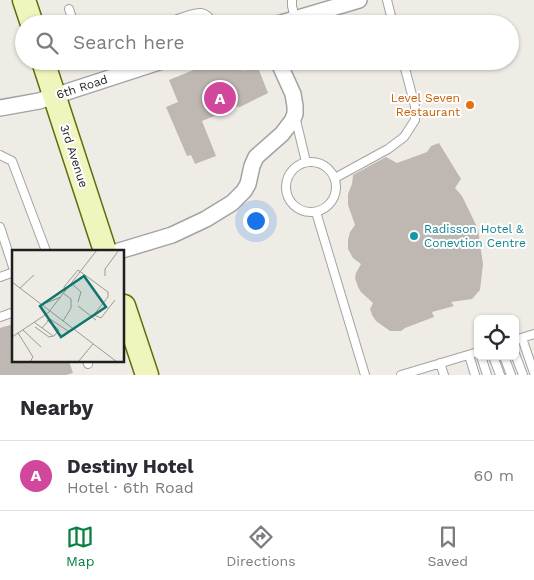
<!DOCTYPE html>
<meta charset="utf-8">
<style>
:root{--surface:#fff;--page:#f2f2f3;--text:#2b2b33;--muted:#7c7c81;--line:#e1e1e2;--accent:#0b8043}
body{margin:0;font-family:"Work Sans",sans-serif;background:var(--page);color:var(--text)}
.controls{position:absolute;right:15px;bottom:15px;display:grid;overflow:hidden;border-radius:8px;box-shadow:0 1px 4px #0004}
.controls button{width:45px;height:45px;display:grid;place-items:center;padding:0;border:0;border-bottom:1px solid var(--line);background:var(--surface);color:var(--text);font:25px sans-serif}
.you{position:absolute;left:255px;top:220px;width:18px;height:18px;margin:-12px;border:4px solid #fff;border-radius:50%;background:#1a73e8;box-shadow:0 0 0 8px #1a73e833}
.badge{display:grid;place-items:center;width:32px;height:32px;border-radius:50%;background:var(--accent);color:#fff;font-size:16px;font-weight:700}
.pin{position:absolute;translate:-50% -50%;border:2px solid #fff;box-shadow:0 1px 5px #0006}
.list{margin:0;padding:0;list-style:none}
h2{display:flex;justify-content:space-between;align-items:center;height:65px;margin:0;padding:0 20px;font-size:21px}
h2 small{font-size:16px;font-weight:400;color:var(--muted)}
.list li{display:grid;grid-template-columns:32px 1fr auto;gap:15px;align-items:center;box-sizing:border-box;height:70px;padding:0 20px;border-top:1px solid var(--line)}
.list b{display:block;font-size:19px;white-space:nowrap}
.list p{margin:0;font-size:16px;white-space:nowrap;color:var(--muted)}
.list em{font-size:16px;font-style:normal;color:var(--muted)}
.icon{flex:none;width:28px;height:28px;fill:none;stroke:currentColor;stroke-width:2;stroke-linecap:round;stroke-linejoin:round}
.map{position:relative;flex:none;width:534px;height:375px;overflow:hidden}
.search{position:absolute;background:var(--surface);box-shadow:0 1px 4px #0004;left:15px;right:15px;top:15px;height:55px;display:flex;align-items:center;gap:12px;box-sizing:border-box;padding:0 18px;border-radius:28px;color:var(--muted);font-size:19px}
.sheet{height:135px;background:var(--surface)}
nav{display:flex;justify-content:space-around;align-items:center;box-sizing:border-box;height:70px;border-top:1px solid var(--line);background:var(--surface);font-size:14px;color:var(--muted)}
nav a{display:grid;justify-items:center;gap:2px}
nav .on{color:var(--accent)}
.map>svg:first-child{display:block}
.building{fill:#bfb8b2}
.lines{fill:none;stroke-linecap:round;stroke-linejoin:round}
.service-casing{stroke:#a3a3a3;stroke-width:10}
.minor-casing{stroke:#a3a3a3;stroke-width:18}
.secondary-casing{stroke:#606e0d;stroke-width:25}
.service{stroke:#fff;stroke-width:8}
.minor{stroke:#fff;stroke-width:15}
.secondary{stroke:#f0f5be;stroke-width:22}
.food-dot{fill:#e8710a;stroke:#fff;stroke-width:2}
.culture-dot{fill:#0f9aa8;stroke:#fff;stroke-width:2}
.labels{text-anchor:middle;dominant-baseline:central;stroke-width:4;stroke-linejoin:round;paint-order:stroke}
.street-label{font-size:12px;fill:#1f1f1f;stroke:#fff}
.food-label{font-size:12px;fill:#c56008;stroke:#fff;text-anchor:end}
.culture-label{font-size:12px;fill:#0d838f;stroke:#fff;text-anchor:start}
.inset-road{fill:none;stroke:#9c9a96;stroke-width:1}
.view{fill:#0f766e;fill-opacity:0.15;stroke:#0f766e;stroke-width:2.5}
.inset-edge{fill:none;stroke:#1f1f1f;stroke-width:2.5}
</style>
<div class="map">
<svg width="534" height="375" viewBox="0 0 534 375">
<rect width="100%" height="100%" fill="#efece6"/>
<path class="building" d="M 220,61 L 239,61 L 243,71 L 257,65 L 268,93 L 238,108 L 239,106 L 202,121 L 216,156 L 195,164 L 191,155 L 187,156 L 166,107 L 178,102 L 169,80 L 196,69 L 197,70 Z
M 439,143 L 461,179 L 455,188 L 462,196 L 478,229 L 483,264 L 480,290 L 472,299 L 451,302 L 454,306 L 432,312 L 434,317 L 405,328 L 401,331 L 390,331 L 376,321 L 372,315 L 370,309 L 373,303 L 361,292 L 358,287 L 355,278 L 356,273 L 361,264 L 353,258 L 348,249 L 348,240 L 350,232 L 355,225 L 348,205 L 348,194 L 352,184 L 353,175 L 386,157 L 397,163 L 427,152 L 431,146 Z
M 14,324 L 14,361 L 69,361 L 73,373 L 66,375 L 0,375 L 0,328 Z"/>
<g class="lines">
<defs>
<path id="service" d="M 292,0 L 292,6 L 295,18
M 387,0 L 393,24
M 69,9 L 74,24
M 164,24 C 174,21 192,12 201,13 C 207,14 211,19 214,24
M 295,116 L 306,162
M 0,155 L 12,161 L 46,251
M286 187a25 25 0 1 1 50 0a25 25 0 1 1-50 0Z
M 335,178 L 388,149 L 404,137 L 415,120 L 415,106 L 403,61
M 316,212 L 365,375
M 0,227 L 14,270
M 0,277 L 14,272
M 0,317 L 14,312
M 522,338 L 534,373
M 515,340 L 534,334
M 515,354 L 523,375
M 469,355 L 475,375
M 481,356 L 487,375
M 493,356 L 500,375
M 504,356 L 511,375
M 87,361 L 88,364
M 440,363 L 444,375
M 401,375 L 478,352"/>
<path id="minor" d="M 278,24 L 359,0
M 0,108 L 39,101 L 162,61
M 119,251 L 172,235 L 206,219 L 232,203 L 244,191 L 248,184 L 252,166 L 256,157 L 282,134 L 292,121 L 295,114 L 295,106 L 293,94 L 278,61"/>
<path id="secondary" d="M 24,0 L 32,24
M 43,61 L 105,251
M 124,306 L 147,375"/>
</defs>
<use href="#service" class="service-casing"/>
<use href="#minor" class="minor-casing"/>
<use href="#secondary" class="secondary-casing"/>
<use href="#service" class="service"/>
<use href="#minor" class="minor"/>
<use href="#secondary" class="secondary"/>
</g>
<circle class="food-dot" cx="470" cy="105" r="5"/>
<circle class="culture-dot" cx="414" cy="236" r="5"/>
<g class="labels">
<g class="street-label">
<text transform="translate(82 87) rotate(-18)">6th Road</text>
<text transform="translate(74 156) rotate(72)">3rd Avenue</text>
</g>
<g class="food-label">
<text x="460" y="98">Level Seven<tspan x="460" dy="14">Restaurant</tspan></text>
</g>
<g class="culture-label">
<text x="424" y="229">Radisson Hotel &amp;<tspan x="424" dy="14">Conevtion Centre</tspan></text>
</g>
</g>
<g transform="translate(12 250)">
<rect width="112" height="112" fill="#efece6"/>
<path class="inset-road" d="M 93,26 L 93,19 L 107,0M 0,32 L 105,112M 59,33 L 69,42 L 66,52M 8,38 L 22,25M 53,41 L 52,37 L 66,20 L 96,42 L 96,47 L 80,67M 34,53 L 49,47M 66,56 L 84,70M 82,65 L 89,68 L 103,50M 51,71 L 59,58 L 59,49 L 51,43M 22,72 L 41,86M 23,77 L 37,87 L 42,86 L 47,80 L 35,70M 30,78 L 38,69 L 56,81M 11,80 L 29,97M 6,83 L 21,107 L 18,112M 0,87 L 36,63 L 85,0M 66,112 L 81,94"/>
<path class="view" d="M 72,26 L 94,57 L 49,87 L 28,56 Z"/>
<rect width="112" height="112" class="inset-edge"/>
</g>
</svg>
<div class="controls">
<button><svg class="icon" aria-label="locate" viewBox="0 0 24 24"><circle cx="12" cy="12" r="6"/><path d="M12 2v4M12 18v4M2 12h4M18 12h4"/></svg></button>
</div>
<div class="you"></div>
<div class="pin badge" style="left:220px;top:98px;background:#d1479c">A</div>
<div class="search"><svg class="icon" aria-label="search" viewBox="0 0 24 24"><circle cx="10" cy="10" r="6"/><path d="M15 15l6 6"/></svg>Search here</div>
</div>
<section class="sheet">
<h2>Nearby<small></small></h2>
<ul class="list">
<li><span class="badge" style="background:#d1479c">A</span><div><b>Destiny Hotel</b><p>Hotel · 6th Road</p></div><em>60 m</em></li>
</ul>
</section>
<nav>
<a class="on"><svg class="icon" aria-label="map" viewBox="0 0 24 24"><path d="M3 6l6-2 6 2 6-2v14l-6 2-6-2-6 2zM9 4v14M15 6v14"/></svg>Map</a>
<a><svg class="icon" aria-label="directions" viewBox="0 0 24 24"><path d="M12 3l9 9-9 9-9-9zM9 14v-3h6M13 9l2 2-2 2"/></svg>Directions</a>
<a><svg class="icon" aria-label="saved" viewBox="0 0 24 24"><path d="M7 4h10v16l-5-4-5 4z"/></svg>Saved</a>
</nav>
